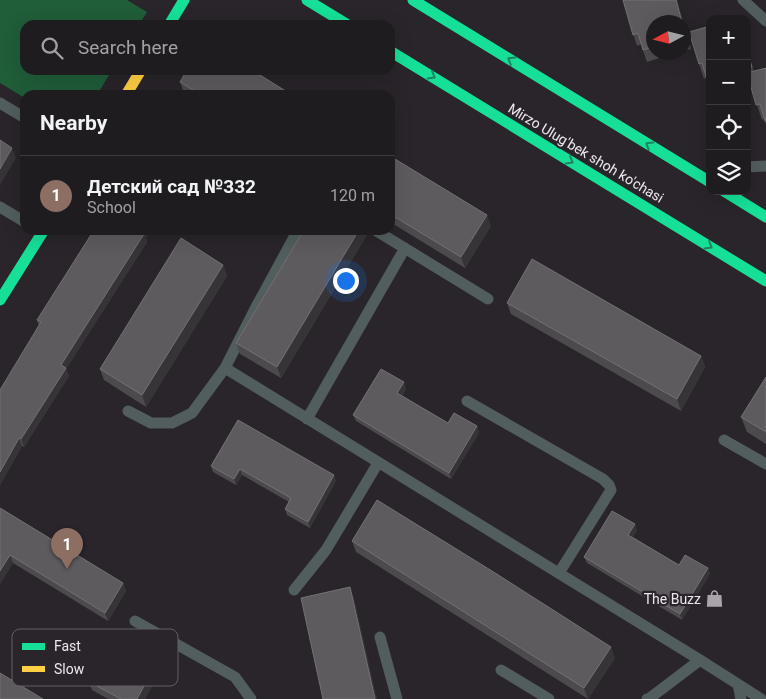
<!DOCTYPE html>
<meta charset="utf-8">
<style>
:root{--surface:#1f1c20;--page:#2c292d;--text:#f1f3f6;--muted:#a1a1a5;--line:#3c3a3e;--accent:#a8a4a9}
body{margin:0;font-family:Roboto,sans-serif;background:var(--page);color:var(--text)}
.controls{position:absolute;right:15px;top:15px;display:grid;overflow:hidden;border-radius:10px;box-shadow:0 5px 20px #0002}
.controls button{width:45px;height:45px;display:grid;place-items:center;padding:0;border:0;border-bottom:1px solid var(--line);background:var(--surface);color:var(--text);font:25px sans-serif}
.compass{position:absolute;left:646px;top:15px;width:45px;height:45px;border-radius:50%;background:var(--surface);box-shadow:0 5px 20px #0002;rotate:263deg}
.you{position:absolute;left:345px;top:280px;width:18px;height:18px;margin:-12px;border:4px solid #fff;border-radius:50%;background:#1a73e8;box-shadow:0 0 0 8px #1a73e833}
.badge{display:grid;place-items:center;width:32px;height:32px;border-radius:50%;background:var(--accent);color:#fff;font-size:16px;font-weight:700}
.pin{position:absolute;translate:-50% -41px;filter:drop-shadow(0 1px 2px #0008)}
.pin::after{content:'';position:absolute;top:26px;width:18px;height:15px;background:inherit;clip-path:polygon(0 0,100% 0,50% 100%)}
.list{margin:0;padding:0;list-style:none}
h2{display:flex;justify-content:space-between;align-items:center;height:65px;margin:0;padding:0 20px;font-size:21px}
h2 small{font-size:16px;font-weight:400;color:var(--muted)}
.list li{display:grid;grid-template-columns:32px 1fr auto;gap:15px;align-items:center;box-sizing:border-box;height:80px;padding:0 20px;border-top:1px solid var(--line)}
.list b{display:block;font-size:19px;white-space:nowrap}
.list p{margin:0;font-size:16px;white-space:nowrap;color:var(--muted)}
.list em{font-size:16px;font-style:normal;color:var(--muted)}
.icon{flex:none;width:28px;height:28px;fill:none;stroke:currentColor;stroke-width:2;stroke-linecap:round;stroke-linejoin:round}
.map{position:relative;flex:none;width:766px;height:699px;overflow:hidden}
.search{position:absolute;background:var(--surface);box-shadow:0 5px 20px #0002;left:20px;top:20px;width:375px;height:55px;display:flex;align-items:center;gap:12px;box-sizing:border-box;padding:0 18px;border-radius:15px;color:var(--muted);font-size:19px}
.panel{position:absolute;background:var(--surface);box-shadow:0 5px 20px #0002;left:20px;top:90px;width:375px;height:145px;border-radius:15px}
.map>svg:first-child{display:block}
.forest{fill:#205d39}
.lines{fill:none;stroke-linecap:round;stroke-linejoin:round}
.lane{stroke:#525d5d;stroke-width:11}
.fast{stroke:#16e098;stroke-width:11}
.slow{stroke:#ffcf43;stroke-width:11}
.wall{fill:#4c4a4d}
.shaded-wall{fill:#373438}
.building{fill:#5d5b5e;stroke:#747175}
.oneway{stroke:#208262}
.labels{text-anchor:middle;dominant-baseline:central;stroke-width:4.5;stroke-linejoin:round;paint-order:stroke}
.street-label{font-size:14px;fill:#ece8ed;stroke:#2a242b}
.poi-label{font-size:14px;fill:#ece8ed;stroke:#2a242b;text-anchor:end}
.key{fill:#2a242b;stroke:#645f65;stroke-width:1}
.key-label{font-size:14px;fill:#ece8ed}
</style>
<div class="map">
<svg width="766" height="699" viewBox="0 0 766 699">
<rect width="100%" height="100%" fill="#29252a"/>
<path class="forest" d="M 0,0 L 127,0 L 147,12 L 139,25 L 25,25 L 25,70 L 112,70 L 97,95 L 25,95 L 25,98 L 0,83 Z"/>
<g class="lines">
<path class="lane" d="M 743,0 L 766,21
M 0,103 L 25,118
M 747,167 L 766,166
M 0,207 L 25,222
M 375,230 L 488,299
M 225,368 L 256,307 L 298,230
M 467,401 L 603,479 L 609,485 L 611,490 L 559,573
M 128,411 L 151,423 L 172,423 L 192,413 L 225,368 L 700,660
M 307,419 L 405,248
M 724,440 L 766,464
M 294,590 L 326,550 L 378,463
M 135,621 L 235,677 L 251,699
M 380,637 L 397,699
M 501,670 L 549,699
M 738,684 L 741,699
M 647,699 L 650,698 L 700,660 L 761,699"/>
<path class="fast" d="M 307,0 L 348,25
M 413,0 L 710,182
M 169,25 L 184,0
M 390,51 L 766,281
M 724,191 L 766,217
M 0,300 L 44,230"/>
<path class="slow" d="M 126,95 L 141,70"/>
</g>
<path class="wall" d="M 623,0 L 677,0 L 683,22 L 654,22 L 654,52 L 678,52 L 647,62 L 641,44 L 637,46 Z
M 684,23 L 691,49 L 684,51 Z
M 710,26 L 710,88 L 706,78 L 704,79 L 699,64 Z
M 747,48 L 754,71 L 766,68 L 766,125 L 764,119 L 762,120 L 750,84 L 747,85 Z
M 180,82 L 292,95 L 187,95 L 184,93 Z
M 390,156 L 491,226 L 465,268 L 390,222 Z
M 368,233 L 281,378 L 240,354 L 236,343 Z
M 146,238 L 147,242 L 66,369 L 69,376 L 24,447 L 22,446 L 0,485 L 0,390 L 39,326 L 37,320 Z
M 223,265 L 227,276 L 146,407 L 104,380 L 100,369 Z
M 507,303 L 701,356 L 705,367 L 681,411 L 511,314 Z
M 766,377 L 766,444 L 747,432 L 741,417 Z
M 406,389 L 402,396 L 448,423 L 477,426 L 479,433 L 451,479 L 356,421 L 353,415 Z
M 238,420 L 336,481 L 310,528 L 287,515 L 285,509 L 289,502 L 242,475 L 236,485 L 213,472 L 211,466 Z
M 0,508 L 123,583 L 126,591 L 108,621 L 13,563 L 0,584 Z
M 637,530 L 633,537 L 679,565 L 708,568 L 710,574 L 682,620 L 587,563 L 584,557 Z
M 352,541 L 615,658 L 588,699 L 356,552 Z
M 157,662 L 160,671 L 145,699 L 108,699 L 92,690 L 89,682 Z"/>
<path class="shaded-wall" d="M 676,0 L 677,0 L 683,22 L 682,22 Z
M 684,23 L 691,49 L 687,37 L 684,26 Z
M 747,48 L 757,82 L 747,52 Z
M 12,148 L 16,158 L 0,185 L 0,169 Z
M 487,215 L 491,226 L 465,268 L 461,257 Z
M 143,230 L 151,230 L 146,238 L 147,242 L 66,369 L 69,376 L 24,447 L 21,439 L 61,365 Z
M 359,230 L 368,230 L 368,233 L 281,378 L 277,367 Z
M 223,265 L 227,276 L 146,407 L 142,395 Z
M 701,356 L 705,367 L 681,411 L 677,399 Z
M 404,382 L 406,389 L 400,399 L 397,393 Z
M 477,426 L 479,433 L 451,479 L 449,473 Z
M 19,438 L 22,446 L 0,485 L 0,472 Z
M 240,469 L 242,475 L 236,485 L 234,479 Z
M 334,475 L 336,481 L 310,528 L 308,522 Z
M 635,524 L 637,530 L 631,541 L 628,535 Z
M 10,555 L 13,563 L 0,584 L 0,571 Z
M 708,568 L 710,574 L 682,620 L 680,614 Z
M 123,583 L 126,591 L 108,621 L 105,613 Z
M 350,587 L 354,598 L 377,699 L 375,699 Z
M 611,647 L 615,658 L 588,699 L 584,688 Z
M 157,662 L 160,671 L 145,699 L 137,699 Z"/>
<path class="building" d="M 623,0 L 676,0 L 682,22 L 654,22 L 654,47 L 643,50 L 638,33 L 633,35 Z
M 684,26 L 687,37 L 684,38 Z
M 710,26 L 710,79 L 707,80 L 702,63 L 699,64 L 689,32 Z
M 747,52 L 752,67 L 747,68 Z
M 766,68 L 766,121 L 765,121 L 760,104 L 756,105 L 747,73 Z
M 187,70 L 252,70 L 292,95 L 201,95 L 180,82 Z
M 0,140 L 12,148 L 0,169 Z
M 390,156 L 487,215 L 461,257 L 390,214 Z
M 94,230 L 143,230 L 142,232 L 144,234 L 61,365 L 66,368 L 21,439 L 19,438 L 0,472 L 0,390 L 41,322 L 37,320 Z
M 304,230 L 359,230 L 277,367 L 236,343 Z
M 181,238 L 223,265 L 142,395 L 100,369 Z
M 532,259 L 701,356 L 677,399 L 507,303 Z
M 381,369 L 404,382 L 397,393 L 448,423 L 454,413 L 477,426 L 449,473 L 353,415 Z
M 766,377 L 766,432 L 741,417 Z
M 238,420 L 334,475 L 308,522 L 285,509 L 291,498 L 240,469 L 234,479 L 211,466 Z
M 377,500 L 492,571 L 611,647 L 584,688 L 352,541 Z
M 0,508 L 123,583 L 105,613 L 10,555 L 0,571 Z
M 612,511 L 635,524 L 628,535 L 679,565 L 685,555 L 708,568 L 680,614 L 584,557 Z
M 350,587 L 375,699 L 323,699 L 301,598 Z
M 112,638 L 157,662 L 137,699 L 121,699 L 89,682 Z
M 0,673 L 43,699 L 0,699 Z"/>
<defs><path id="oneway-chevron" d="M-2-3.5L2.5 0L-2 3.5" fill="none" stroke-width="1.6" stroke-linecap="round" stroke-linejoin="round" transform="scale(1.25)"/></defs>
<g class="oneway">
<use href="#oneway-chevron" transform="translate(511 60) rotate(-148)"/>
<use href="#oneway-chevron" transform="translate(432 76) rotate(31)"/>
<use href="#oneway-chevron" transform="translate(649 145) rotate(-148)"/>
<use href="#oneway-chevron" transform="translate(570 161) rotate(31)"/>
<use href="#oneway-chevron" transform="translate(709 246) rotate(31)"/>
</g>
<defs>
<symbol id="shop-bare" viewBox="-9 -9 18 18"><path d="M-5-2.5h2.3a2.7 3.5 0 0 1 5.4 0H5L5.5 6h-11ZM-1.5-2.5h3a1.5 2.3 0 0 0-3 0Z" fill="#a8a4a9" stroke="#2a242b" stroke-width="2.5" paint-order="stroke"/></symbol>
</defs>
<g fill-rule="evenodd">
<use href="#shop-bare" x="702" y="586" width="25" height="25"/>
</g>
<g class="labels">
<g class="street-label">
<text transform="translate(586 153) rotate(31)">Mirzo Ulug'bek shoh ko'chasi</text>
</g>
<g class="poi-label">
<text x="701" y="599">The Buzz</text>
</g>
</g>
<rect x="12" y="629" width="166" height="57" rx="8" class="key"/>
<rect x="22" y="643" width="23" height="7" fill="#16e098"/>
<rect x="22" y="666" width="23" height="6" fill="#ffcf43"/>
<g class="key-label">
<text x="54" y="651">Fast</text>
<text x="54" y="674">Slow</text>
</g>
</svg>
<div class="controls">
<button>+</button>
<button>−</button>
<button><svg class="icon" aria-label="locate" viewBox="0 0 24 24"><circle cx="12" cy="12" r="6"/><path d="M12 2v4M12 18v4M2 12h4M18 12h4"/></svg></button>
<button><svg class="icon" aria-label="layers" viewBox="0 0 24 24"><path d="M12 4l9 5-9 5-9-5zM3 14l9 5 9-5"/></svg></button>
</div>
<svg class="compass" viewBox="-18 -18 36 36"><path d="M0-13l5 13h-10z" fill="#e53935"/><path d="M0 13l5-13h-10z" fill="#a1a1a5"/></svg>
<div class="you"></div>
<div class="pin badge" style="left:67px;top:569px;background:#8d6e63">1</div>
<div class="search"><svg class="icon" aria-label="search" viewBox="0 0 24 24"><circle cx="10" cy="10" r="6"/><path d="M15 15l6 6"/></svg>Search here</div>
<section class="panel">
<h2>Nearby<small></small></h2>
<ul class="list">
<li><span class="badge" style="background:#8d6e63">1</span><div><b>Детский сад №332</b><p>School</p></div><em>120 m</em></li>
</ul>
</section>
</div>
